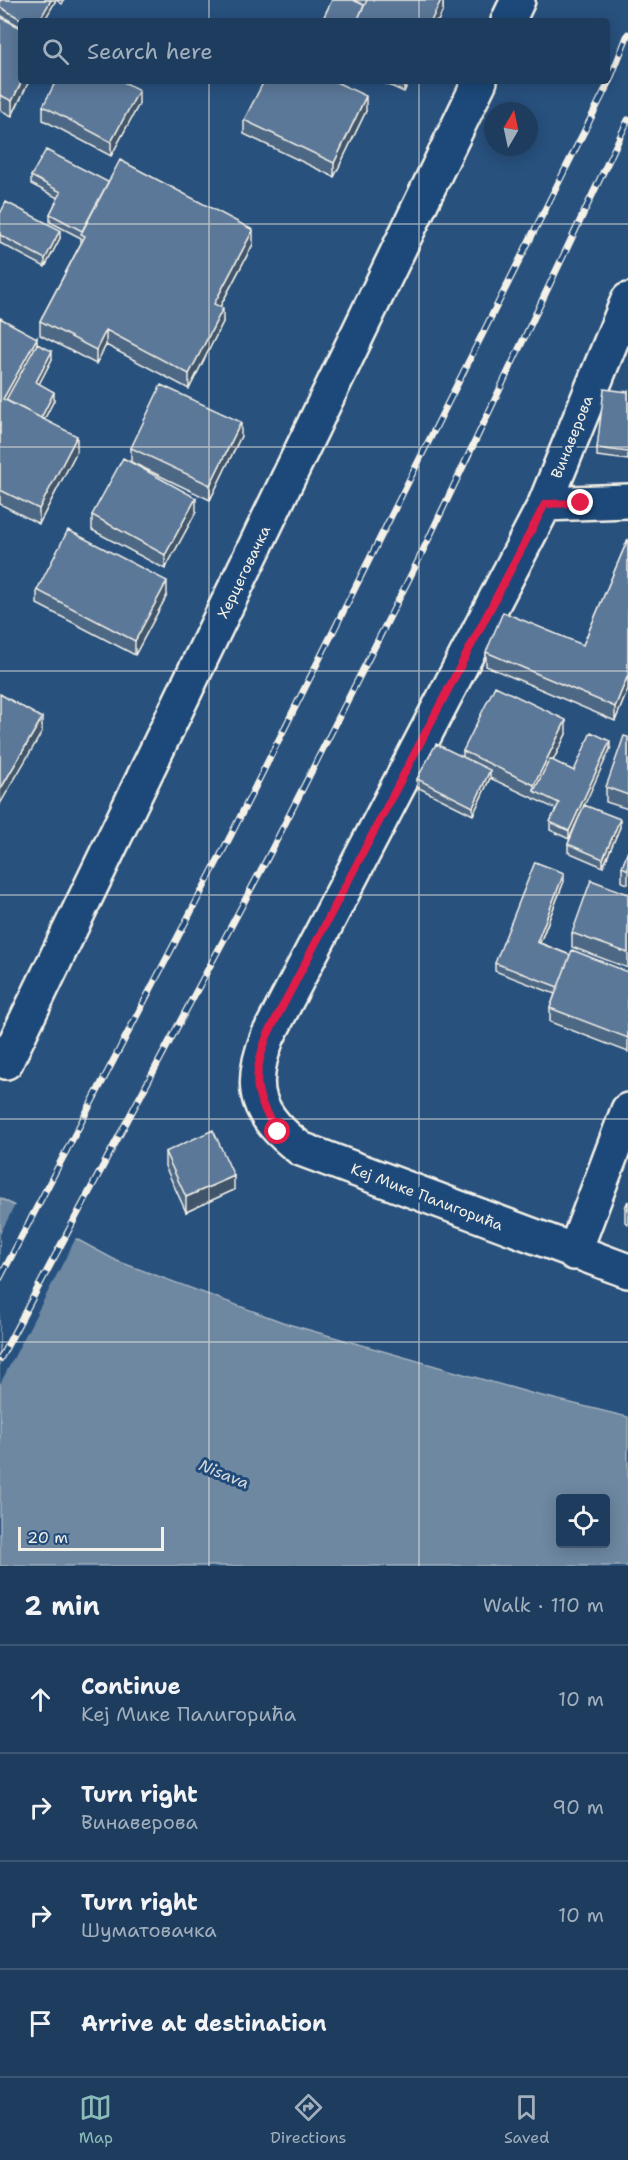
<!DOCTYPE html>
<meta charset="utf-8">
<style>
:root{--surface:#1e3d5e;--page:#264464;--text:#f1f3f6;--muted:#a1aebc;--line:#3c5673;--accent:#8bbbb9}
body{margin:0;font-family:"Shantell Sans",sans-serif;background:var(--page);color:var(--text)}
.controls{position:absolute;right:18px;bottom:18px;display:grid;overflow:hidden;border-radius:6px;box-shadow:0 3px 15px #0003}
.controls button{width:54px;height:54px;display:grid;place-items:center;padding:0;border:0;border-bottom:2px solid var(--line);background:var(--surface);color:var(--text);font:30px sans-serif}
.compass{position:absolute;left:484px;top:102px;width:54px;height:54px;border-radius:50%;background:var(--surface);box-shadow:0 3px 15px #0003;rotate:9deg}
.scale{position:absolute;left:18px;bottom:15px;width:146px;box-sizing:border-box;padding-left:6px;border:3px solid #f4f1e8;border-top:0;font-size:16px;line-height:21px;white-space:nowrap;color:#f4f1e8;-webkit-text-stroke:4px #1f4a7a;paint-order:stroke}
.stop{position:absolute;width:18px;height:18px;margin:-14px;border:4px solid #e11d48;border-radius:50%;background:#fff}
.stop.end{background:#e11d48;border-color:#fff;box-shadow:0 2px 6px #0008}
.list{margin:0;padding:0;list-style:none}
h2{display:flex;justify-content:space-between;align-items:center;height:78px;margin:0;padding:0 24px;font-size:26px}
h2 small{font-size:20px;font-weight:400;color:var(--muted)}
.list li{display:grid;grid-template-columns:39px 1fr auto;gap:18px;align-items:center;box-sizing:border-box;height:108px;padding:0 24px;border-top:2px solid var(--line)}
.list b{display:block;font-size:22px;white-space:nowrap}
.list p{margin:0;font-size:20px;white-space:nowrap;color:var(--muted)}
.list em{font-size:20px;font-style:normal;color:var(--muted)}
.icon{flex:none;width:33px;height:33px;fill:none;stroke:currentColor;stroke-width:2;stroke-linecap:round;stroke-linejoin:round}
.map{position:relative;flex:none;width:628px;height:1566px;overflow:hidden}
.search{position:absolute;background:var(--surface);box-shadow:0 3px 15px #0003;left:18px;right:18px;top:18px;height:66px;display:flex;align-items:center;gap:15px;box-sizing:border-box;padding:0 21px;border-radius:6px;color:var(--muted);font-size:22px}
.sheet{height:510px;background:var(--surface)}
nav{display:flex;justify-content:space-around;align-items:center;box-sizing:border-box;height:84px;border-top:2px solid var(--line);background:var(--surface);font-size:16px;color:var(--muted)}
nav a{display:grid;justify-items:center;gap:3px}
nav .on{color:var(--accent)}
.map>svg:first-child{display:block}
.water{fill:#6e88a2;stroke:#a4b2be;stroke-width:1.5;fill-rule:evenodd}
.pier{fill:#28517e}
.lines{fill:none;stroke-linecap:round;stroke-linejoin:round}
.minor-casing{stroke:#f4f1e8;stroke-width:38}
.minor{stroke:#1f4a7a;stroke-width:33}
.rail-casing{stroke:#f4f1e8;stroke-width:7}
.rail{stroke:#1f4a7a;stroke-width:4.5;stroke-dasharray:14;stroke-linecap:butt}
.wall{fill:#4e6784;stroke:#f4f1e8;stroke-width:1.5}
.shaded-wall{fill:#40546b;stroke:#f4f1e8;stroke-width:1.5}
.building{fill:#5b7899;stroke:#f4f1e8;stroke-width:1.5}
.route{stroke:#e11d48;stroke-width:8}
.grid{fill:none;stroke:#f4f1e8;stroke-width:1.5;stroke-opacity:0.55}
.labels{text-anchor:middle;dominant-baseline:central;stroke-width:6;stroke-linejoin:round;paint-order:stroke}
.street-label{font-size:15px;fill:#f4f1e8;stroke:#1f4a7a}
.water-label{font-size:16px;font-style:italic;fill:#d9dcda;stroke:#1f4a7a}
</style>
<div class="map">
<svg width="628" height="1566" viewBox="0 0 628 1566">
<rect width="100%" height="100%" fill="#28517e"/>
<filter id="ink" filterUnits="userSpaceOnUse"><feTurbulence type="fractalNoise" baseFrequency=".0167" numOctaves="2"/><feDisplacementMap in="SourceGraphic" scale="12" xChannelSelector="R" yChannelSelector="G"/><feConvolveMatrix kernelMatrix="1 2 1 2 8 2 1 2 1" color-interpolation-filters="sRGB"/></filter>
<g filter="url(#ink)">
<path class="water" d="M 0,1198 L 117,1261 L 288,1324 L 534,1394 L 628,1417 L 628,1566 L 0,1566 ZM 560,1498 L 606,1498 L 606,1544 L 560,1544 Z"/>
<path class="pier" d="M 16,1203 L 77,1236 L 0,1384 L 0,1234 Z"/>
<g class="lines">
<defs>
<path id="minor" d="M 508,21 L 518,0
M 628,300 L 545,504 L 268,1036 C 247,1088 256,1115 301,1149 L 628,1271
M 545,504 L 628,501
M 0,1053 L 6,1062 L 480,81
M 574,1253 L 628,1110"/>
</defs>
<use href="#minor" class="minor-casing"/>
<use href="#minor" class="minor"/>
<defs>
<path id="rail" d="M 0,1278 L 231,835 L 609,82 L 628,34
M 0,1359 L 268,857 L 418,561 L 628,120"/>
</defs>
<use href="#rail" class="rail-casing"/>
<use href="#rail" class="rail"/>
</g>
<path class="wall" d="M 0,0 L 64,0 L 62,4 L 56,0 L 44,21 L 21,21 L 21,27 L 0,15 Z
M 332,0 L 443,0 L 443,10 L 438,21 L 322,21 Z
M 0,17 L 21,81 L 29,81 L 12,116 L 0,110 Z
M 380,81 L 409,81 L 404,92 Z
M 139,104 L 111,156 L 43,120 L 43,106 Z
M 366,111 L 334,177 L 244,134 L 244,120 Z
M 31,176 L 108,182 L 253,244 L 220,307 L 223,322 L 189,389 L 106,345 L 96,364 L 40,335 L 40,321 L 81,243 L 81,238 L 50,222 L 50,214 L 58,198 L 31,184 Z
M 0,214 L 60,238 L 45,267 L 0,243 Z
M 0,318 L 37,344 L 52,359 L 39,384 L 54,400 L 44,420 L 77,451 L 39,524 L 0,504 Z
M 628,392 L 628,460 L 597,456 L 597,448 Z
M 241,436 L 210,500 L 131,462 L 131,448 Z
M 196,512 L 165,569 L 92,530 L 92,515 Z
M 628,539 L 628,689 L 615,721 L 486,666 L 486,652 L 583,645 Z
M 37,590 L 167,595 L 135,655 L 37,604 Z
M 566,734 L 553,761 L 574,771 L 610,749 L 584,805 L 620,827 L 603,867 L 568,852 L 568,844 L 581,811 L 569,839 L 550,830 L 550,822 L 556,809 L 490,778 L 473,815 L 417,787 L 417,779 L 463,757 L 463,751 Z
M 628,737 L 628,809 L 606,802 L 606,787 Z
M 628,851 L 628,884 L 622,882 L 622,867 Z
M 564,881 L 540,943 L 570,955 L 628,972 L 628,1052 L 550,1022 L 550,1008 L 555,994 L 495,971 L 495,963 Z
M 628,894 L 628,968 L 572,947 L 572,933 Z
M 165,1152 L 234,1190 L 186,1212 L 165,1166 Z
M 628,1201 L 628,1224 L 625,1222 L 625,1208 Z"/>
<path class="shaded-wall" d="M 51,0 L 56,0 L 44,21 L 39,21 Z
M 441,0 L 443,0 L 443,10 L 438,21 L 431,21 Z
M 22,81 L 29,81 L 12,116 L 12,101 Z
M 404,81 L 409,81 L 404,92 Z
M 139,90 L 139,104 L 111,156 L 111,142 Z
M 366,96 L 366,111 L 334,177 L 334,163 Z
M 60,230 L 60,238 L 45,267 L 45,259 Z
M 253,230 L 253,244 L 214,318 L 214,304 Z
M 223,308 L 223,322 L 189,389 L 189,374 Z
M 106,330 L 106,345 L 96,364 L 96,350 Z
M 37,338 L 37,352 L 7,407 L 3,399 Z
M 52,351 L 52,359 L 36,390 L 36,382 Z
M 54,392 L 54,400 L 38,432 L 38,424 Z
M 241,422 L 241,436 L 210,500 L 210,485 Z
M 77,436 L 77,451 L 39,524 L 39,509 Z
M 196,498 L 196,512 L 165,569 L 165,555 Z
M 167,581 L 167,595 L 135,655 L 135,641 Z
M 628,675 L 628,689 L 615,721 L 615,707 Z
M 42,718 L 42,732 L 0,804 L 0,790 Z
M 566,720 L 566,734 L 537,793 L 534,791 L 534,785 Z
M 610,741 L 610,749 L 569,839 L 569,831 Z
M 490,770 L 490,778 L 473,815 L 473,807 Z
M 620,819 L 620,827 L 603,867 L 603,859 Z
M 564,873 L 564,881 L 537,950 L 537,942 Z
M 234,1176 L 234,1190 L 186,1212 L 186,1197 Z"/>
<path class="building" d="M 0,0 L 51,0 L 39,21 L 24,21 L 0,7 Z
M 332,0 L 353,0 L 364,5 L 357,21 L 322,21 Z
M 366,0 L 441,0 L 431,21 L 357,21 L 367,0 Z
M 0,17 L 21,28 L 21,81 L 22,81 L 12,101 L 0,95 Z
M 56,81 L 122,81 L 139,90 L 111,142 L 43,106 Z
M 264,81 L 334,81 L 366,96 L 334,163 L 244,120 Z
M 46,150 L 108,182 L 82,231 L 50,214 L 61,192 L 31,176 Z
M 120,160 L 253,230 L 214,304 L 223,308 L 189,374 L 106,330 L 96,350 L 40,321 L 85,236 L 81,234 Z
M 6,202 L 60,230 L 45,259 L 0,235 L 0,214 Z
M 0,318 L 37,338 L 3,399 L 77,436 L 39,509 L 0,490 Z
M 37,344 L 52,351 L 36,382 L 54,392 L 41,418 L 6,400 Z
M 161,385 L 241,422 L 210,485 L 131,448 Z
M 604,389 L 628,392 L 628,452 L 597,448 Z
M 123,458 L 196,498 L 165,555 L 92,515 Z
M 68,530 L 167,581 L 135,641 L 37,590 Z
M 628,539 L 628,675 L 615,707 L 486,652 L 503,612 L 583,645 Z
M 495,686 L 566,720 L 534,785 L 463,751 Z
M 0,694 L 42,718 L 0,790 Z
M 591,732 L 610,741 L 569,831 L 550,822 L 559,803 L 534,791 L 550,759 L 574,771 Z
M 624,736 L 628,737 L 628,795 L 606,787 Z
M 436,744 L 490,770 L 473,807 L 417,779 Z
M 584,805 L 620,819 L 603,859 L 568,844 Z
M 628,851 L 628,870 L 622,867 Z
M 535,862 L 564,873 L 537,942 L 570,955 L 558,987 L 495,963 Z
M 591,880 L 628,894 L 628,953 L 572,933 Z
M 572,950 L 628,972 L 628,1038 L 550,1008 Z
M 213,1130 L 234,1176 L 186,1197 L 165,1152 Z
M 628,1201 L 628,1209 L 625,1208 Z"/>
</g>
<g class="lines" filter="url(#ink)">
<path class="route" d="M 278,1132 C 253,1096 252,1076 267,1036 L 545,504 L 581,503"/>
</g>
<path class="grid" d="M 209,0 L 209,21M 419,0 L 419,21M 209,81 L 209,1566M 419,81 L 419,1566M 0,224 L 628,224M 0,447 L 628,447M 0,671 L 628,671M 0,895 L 628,895M 0,1119 L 628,1119M 0,1342 L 628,1342"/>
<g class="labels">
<g class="street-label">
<text transform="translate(572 437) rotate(-68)">Винаверова</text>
<text transform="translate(244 572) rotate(-64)">Херцеговачка</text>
<text transform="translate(427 1197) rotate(21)">Кеј Мике Палигорића</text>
</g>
<g class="water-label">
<text transform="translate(224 1474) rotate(22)">Nisava</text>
</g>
</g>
</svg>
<div class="controls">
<button><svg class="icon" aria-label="locate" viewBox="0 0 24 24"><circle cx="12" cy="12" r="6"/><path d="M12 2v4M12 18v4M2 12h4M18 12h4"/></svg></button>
</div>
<svg class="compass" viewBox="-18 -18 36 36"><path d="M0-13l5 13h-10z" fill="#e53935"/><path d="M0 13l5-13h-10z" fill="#a1aebc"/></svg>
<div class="scale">20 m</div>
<div class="stop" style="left:278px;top:1132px"></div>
<div class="stop end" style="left:581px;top:503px"></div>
<div class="search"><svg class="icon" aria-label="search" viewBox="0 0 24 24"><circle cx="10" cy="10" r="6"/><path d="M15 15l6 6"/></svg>Search here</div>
</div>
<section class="sheet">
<h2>2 min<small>Walk · 110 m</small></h2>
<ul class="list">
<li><svg class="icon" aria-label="ahead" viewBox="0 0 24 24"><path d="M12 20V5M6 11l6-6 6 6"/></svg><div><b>Continue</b><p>Кеј Мике Палигорића</p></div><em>10 m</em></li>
<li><svg class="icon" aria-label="right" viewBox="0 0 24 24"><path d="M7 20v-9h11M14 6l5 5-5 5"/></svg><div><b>Turn right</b><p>Винаверова</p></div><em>90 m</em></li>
<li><svg class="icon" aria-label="right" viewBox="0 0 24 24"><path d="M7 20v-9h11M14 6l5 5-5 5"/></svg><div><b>Turn right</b><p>Шуматовачка</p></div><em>10 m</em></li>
<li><svg class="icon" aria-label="arrive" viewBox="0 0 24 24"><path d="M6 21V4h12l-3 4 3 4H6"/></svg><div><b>Arrive at destination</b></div></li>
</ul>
</section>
<nav>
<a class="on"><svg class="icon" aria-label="map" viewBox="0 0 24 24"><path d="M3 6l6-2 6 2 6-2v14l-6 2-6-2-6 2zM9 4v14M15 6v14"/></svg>Map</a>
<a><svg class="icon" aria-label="directions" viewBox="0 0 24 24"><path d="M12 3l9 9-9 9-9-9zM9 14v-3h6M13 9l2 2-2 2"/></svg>Directions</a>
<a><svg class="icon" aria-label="saved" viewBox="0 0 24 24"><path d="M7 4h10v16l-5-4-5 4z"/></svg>Saved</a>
</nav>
